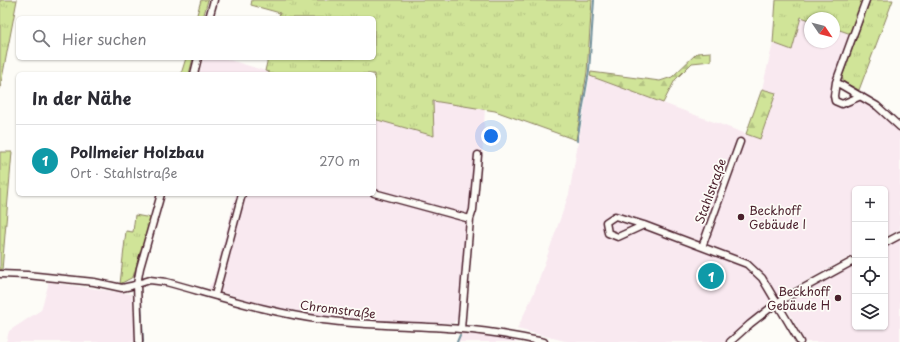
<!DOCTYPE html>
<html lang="de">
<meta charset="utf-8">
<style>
:root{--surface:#fff;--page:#f7f7f7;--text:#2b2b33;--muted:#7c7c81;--line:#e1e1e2;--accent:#4a1f2b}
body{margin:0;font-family:"Playpen Sans",sans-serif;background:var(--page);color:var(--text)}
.controls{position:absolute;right:12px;bottom:12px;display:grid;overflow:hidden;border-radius:6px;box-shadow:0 1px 3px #0004}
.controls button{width:36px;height:36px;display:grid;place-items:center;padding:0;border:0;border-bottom:1px solid var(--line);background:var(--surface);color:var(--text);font:20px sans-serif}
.compass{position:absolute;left:804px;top:12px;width:36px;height:36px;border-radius:50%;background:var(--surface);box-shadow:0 1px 3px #0004;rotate:125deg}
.you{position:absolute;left:491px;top:136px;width:14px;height:14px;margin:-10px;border:3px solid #fff;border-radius:50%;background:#1a73e8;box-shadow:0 0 0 6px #1a73e833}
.badge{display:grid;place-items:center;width:26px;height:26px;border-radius:50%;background:var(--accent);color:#fff;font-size:13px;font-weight:700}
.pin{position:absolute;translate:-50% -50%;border:2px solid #fff;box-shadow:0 1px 4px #0006}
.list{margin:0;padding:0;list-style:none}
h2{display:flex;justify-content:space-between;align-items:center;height:52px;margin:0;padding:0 16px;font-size:17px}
h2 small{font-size:13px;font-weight:400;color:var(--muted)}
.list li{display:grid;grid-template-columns:26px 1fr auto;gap:12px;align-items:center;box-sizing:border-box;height:72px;padding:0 16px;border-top:1px solid var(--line)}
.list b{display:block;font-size:15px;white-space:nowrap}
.list p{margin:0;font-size:13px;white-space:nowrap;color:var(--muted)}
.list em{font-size:13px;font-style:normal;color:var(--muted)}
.icon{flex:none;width:22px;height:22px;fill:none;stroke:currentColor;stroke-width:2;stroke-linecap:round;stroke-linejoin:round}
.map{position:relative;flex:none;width:900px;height:342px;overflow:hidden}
.search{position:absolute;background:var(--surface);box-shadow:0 1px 3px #0004;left:16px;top:16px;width:360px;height:44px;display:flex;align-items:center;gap:10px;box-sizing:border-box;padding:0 14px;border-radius:6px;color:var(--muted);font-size:15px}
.panel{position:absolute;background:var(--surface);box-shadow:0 1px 3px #0004;left:16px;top:72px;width:360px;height:124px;border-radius:6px}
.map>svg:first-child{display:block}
.built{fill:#f9e9f0}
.grass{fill:url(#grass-tufts);stroke:#8d8262}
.forest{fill:url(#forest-firs);stroke:#8d8262}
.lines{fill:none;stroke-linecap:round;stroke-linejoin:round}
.stream{stroke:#72919c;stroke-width:2}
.street-casing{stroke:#4a1f2b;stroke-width:9}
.street{stroke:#fdfcf7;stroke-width:6}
.poi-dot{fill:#4a1f2b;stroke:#fdfcf7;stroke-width:1.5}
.labels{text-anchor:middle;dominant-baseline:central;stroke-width:3.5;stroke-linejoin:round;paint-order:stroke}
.street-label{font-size:12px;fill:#4a1f2b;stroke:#fdfcf7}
.poi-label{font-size:12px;fill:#4a1f2b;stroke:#fdfcf7;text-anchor:start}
</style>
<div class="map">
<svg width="900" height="342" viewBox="0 0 900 342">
<defs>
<pattern id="grass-tufts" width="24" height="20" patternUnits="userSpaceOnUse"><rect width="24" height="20" fill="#d0e498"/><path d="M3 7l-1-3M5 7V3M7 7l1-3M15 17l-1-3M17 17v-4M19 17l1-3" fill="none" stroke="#b4c383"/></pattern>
<pattern id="forest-firs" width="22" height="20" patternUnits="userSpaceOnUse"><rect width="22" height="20" fill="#d0e498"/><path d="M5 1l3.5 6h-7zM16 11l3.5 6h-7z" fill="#b4c383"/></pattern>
</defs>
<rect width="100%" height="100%" fill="#fdfcf7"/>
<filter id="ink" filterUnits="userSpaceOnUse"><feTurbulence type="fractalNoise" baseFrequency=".025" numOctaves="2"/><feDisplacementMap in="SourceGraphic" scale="8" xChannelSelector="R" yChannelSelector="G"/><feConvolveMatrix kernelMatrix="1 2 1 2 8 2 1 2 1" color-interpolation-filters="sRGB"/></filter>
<g filter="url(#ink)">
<path class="built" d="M 801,17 L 810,20 L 810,42 L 834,42 L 834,28 L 851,34 L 830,89 L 830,98 L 834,104 L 842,108 L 847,107 L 859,101 L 863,101 L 875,109 L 900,132 L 900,229 L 885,237 L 885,189 L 855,189 L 855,254 L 771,300 L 760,312 L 726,342 L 569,342 L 517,329 L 534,293 L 569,194 L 590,76 L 760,139 L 775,93 L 762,89 L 773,43 L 792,50 Z
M 203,58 L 223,58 L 269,72 L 269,74 L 199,74 Z
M 433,101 L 485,108 L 482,162 L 475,161 L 460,317 L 453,323 L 382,321 L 326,316 L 268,306 L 208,288 L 213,281 L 236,194 L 374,194 L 374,119 L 433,136 Z
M 900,240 L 900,342 L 805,342 L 789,312 L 793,299 L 855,265 L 855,327 L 885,327 L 885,248 Z
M 48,282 L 132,294 L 135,342 L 6,342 L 9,331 L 41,310 L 48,286 Z
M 462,332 L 509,337 L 529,342 L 458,342 Z"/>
<path class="grass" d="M 0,0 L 17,0 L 0,89 Z
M 201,0 L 208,0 L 203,18 L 196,18 Z
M 252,0 L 592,0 L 587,72 L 576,140 L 495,111 L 433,101 L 434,136 L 374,119 L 374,74 L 269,74 L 269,72 L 265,71 L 268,58 L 374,58 L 374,18 L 278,18 L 280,13 L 251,5 Z
M 776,0 L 863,0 L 851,34 L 834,28 L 834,18 L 810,18 L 810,20 L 801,17 L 792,50 L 773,43 Z
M 870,0 L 893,0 L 859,90 L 844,82 L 842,77 Z
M 186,58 L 193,58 L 189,74 L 181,74 Z
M 0,152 L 12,152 L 2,270 L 0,270 Z
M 135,215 L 151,218 L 133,277 L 120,284 L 126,231 L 133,232 Z"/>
<path class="forest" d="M 711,52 L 711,61 L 692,63 L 675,80 L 663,103 L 590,76 L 591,72 L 660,81 L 672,77 L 697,53 Z
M 762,89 L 776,93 L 760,139 L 746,134 Z"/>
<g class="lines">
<path class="stream" d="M 842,74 L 856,36
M 577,141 L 589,71 L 594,0
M 141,302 L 143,342
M 457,342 L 460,335"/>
<defs>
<path id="street" d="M 209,18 L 214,0
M 194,74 L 198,58
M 836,82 L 877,106 L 900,127
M 861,96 L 842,104 L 835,101 L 834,96 L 836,82 L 866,0
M 374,193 L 470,219 L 461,329
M 470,219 L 473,210 L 478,155
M 644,225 L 618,237 L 608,233 L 606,222 L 615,216 L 644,225 L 747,264 L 762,278 L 800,342
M 885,243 L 900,235
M 702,247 L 740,142
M 0,274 L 27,275 L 94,282 L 122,288 L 131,286 L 150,280 L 166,282 C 218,296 270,313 323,320 C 368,326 415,325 460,329 C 489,331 516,336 544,342
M 215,295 L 242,194
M 139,342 L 137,284 L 140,268 L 161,194
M 730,342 L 750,324 L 778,302 L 855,260"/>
</defs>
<use href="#street" class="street-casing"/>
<use href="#street" class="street"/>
</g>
</g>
<g class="poi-dot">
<circle cx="741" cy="217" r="4"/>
<circle cx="838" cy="298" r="4"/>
</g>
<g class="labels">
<g class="street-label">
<text transform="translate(710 191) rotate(-70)">Stahlstraße</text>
<text transform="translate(338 309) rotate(7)">Chromstraße</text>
</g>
<g class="poi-label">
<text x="749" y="210">Beckhoff<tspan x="749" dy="14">Gebäude I</tspan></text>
<text x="830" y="291" text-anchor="end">Beckhoff<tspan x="830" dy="14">Gebäude H</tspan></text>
</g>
</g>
</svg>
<div class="controls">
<button>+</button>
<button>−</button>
<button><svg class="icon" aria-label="locate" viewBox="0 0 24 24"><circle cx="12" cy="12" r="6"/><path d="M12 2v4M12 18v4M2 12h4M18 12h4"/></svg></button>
<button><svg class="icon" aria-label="layers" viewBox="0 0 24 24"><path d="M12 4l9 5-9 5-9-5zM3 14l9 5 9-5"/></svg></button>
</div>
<svg class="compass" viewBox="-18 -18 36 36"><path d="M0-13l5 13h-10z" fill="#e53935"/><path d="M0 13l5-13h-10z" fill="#7c7c81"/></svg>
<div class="you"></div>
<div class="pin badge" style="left:711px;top:276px;background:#0f9aa8">1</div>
<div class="search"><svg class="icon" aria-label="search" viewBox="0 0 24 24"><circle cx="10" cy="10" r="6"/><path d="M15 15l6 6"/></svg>Hier suchen</div>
<section class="panel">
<h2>In der Nähe<small></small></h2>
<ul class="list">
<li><span class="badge" style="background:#0f9aa8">1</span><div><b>Pollmeier Holzbau</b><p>Ort · Stahlstraße</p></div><em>270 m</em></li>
</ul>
</section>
</div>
